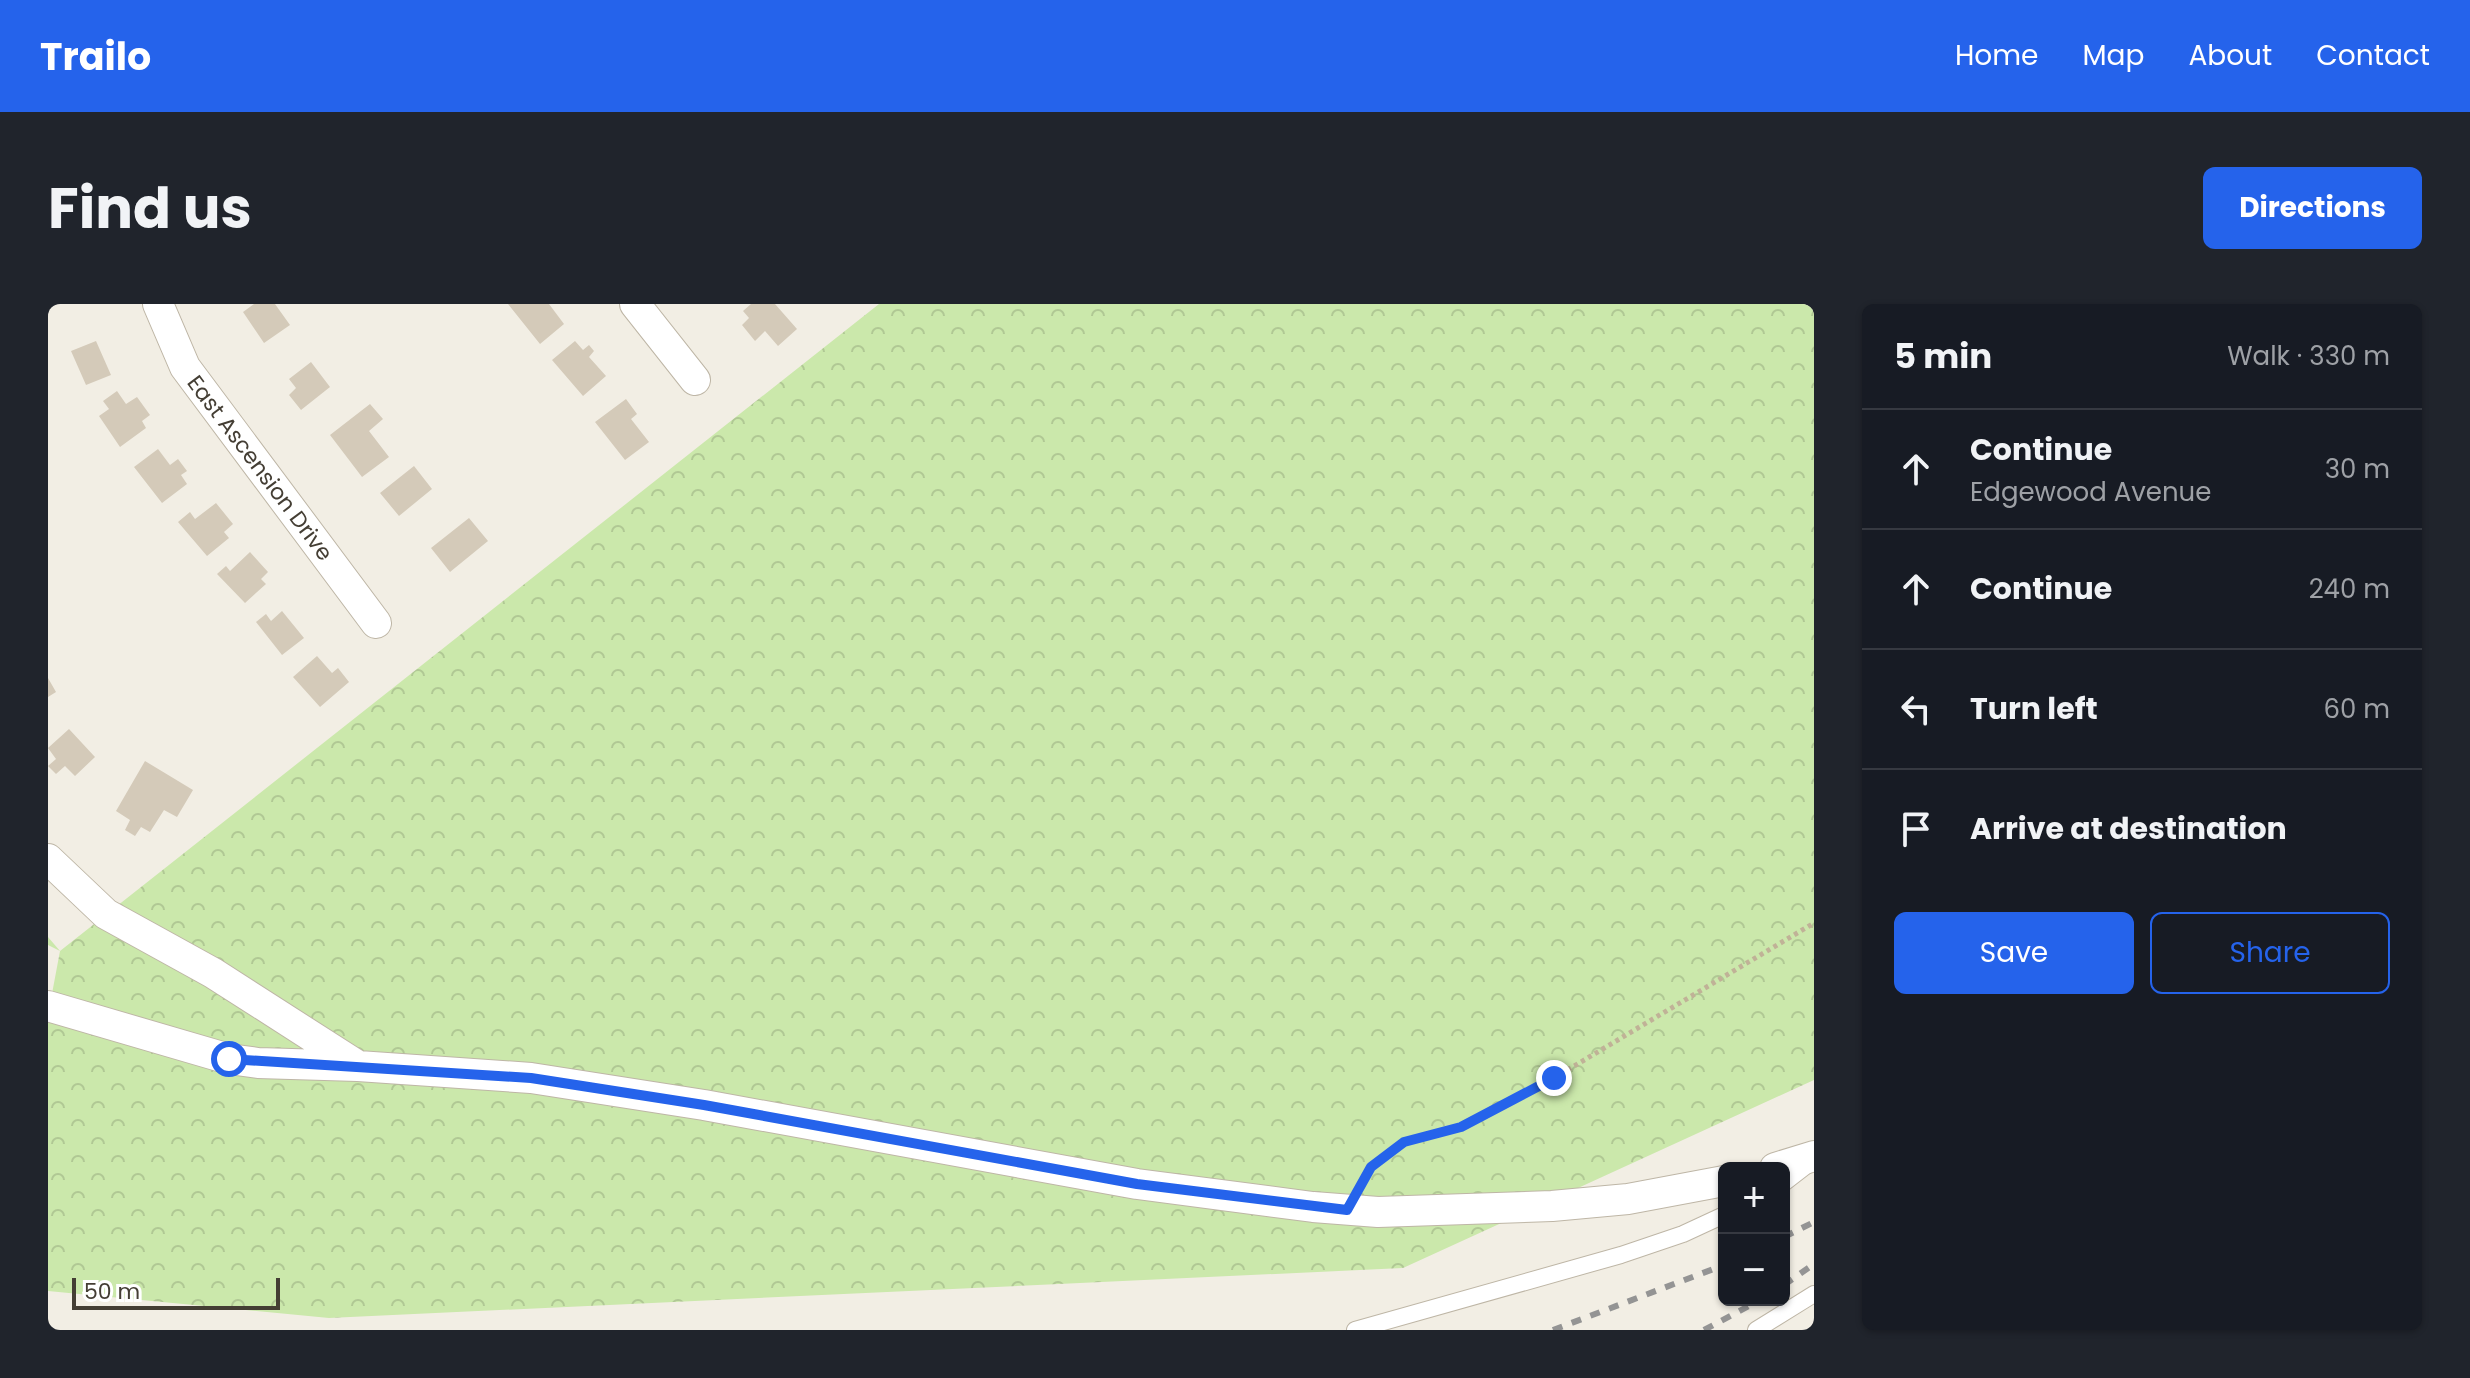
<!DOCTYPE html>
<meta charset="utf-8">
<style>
:root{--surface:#171b24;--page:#20242c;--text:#f1f3f6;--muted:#9ea1a6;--line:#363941;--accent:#2563eb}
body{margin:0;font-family:Poppins,sans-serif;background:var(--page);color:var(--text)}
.controls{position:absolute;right:24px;bottom:24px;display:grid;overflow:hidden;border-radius:12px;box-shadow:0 2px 6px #0004}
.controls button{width:72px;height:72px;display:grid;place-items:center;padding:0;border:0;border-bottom:2px solid var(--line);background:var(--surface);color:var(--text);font:40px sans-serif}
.scale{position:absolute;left:24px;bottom:20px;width:208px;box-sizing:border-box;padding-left:8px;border:4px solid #443e34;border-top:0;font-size:22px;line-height:28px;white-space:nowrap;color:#443e34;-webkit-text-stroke:6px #fff;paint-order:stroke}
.stop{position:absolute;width:24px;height:24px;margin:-18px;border:6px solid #2563eb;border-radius:50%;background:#fff}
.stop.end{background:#2563eb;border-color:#fff;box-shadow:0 2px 8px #0008}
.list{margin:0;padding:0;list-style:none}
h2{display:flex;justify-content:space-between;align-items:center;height:104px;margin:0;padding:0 32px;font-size:34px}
h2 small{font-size:26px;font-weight:400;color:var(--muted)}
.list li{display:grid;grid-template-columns:52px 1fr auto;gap:24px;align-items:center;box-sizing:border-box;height:120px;padding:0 32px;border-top:2px solid var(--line)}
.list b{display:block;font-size:30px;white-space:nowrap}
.list p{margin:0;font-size:26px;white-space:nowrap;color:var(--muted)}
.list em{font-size:26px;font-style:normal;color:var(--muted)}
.actions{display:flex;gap:16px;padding:24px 32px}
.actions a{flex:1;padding:18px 0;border:2px solid var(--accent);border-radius:12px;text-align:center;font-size:28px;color:var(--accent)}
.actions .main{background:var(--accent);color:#fff}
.icon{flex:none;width:44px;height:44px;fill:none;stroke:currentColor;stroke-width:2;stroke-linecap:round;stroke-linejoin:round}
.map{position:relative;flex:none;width:1766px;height:1026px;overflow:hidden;border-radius:12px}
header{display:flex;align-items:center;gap:48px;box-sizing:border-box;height:112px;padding:0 40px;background:var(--accent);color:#fff}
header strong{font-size:38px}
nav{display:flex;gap:44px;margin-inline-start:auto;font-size:28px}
.intro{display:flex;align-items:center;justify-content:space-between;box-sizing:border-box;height:192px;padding:0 48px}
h1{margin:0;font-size:56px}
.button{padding:20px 36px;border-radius:12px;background:var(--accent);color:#fff;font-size:28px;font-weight:700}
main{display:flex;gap:48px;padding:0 48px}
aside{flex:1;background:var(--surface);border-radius:12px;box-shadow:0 2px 6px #0004}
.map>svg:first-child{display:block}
.forest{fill:url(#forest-crowns)}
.building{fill:#d4cab9}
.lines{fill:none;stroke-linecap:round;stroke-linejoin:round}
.lane-casing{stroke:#beb6a6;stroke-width:18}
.street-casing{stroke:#beb6a6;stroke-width:32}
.path{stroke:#c0b297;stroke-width:5;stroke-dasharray:4 4;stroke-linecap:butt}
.lane{stroke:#fff;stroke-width:16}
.street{stroke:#fff;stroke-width:30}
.rail{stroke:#949494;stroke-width:6;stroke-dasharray:10 10;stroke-linecap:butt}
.route{stroke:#2563eb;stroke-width:10}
.labels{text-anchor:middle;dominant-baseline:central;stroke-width:8;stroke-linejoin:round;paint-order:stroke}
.street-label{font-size:22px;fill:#443e34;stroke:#fff}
</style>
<header>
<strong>Trailo</strong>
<nav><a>Home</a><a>Map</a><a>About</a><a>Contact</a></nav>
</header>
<div class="intro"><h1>Find us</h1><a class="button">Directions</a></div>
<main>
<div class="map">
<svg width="1766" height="1026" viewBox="0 0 1766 1026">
<defs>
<pattern id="forest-crowns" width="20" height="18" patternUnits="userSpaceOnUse" patternTransform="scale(2)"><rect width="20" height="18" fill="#cbe8ab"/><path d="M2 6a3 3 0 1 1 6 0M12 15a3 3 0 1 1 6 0" fill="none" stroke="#b0c894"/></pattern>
</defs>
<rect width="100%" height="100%" fill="#f2eee4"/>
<path class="forest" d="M 831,0 L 1766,0 L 1766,776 L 1355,964 L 281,1014 L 0,987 L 0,711 L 12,647 L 0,641 L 0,633 L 12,647 Z"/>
<path class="building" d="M 206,0 L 227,0 L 242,21 L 216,39 L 195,8 Z
M 460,0 L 501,0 L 516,20 L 492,40 Z
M 703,0 L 727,0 L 749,25 L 730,42 L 717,27 L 707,37 L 694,21 L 701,14 L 695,7 Z
M 48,37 L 63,71 L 38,81 L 23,47 Z
M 527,37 L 535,46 L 541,41 L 546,47 L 541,53 L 558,72 L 535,92 L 504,56 Z
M 263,58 L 282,83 L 253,106 L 241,91 L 248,84 L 241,75 Z
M 69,87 L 78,100 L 89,93 L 102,111 L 94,117 L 98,124 L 72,143 L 51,112 L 61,105 L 55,97 Z
M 578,95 L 589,110 L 583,115 L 601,138 L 577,156 L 547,118 Z
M 322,100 L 335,115 L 321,127 L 341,153 L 314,173 L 282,131 Z
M 110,145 L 122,161 L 130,155 L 139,167 L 133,171 L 139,180 L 114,199 L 86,163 Z
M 366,162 L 384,185 L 351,212 L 332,189 Z
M 168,199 L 185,220 L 176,228 L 181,234 L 159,252 L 130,218 L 142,208 L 147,215 Z
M 421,214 L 440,237 L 402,268 L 383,244 Z
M 202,248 L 220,268 L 213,275 L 218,280 L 197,299 L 169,270 L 178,262 L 182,267 Z
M 234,307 L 256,334 L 234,351 L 208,318 L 218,310 L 223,317 Z
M 269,352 L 284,369 L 290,364 L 301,378 L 272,403 L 245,373 Z
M 0,374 L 8,388 L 0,393 Z
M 21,425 L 47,453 L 27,472 L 17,462 L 8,470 L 0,462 L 8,455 L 0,444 Z
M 97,457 L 145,486 L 129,513 L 116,506 L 102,528 L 93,523 L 87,532 L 77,526 L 82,516 L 68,507 Z"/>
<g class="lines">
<defs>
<path id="lane" d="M 1736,879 L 1758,862
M 1307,1026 L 1573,951 L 1635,930 L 1676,911
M 1708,1026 L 1766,990"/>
<path id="street" d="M 110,0 L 137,63 L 328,319
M 587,0 L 647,76
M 0,555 L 58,610 L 165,669 L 310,762 L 483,774 L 656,801 L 1089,880 L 1265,903 L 1330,908 L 1504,902 L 1580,895 L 1676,877
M 0,702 L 181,755 L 210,759 L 310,762
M 1727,864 L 1766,852"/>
</defs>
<use href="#lane" class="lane-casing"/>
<use href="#street" class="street-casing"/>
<path class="path" d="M 1313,879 L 1323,863 L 1356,838 L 1413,823 L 1506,774 L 1766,619"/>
<use href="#lane" class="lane"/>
<use href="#street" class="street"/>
<path class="rail" d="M 1736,933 L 1766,918
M 1736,981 L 1766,960
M 1505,1026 L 1676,961
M 1656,1026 L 1712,996"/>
</g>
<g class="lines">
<path class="route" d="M 181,755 L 483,774 L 656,801 L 1089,880 L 1299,906 L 1323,863 L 1356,838 L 1413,823 L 1506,774"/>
</g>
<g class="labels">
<g class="street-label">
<text transform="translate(212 164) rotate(53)">East Ascension Drive</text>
</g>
</g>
</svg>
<div class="controls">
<button>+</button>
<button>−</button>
</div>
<div class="scale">50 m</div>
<div class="stop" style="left:181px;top:755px"></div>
<div class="stop end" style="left:1506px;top:774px"></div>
</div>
<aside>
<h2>5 min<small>Walk · 330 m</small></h2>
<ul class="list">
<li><svg class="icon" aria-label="ahead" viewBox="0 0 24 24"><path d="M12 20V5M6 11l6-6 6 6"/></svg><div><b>Continue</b><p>Edgewood Avenue</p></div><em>30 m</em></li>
<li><svg class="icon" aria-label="ahead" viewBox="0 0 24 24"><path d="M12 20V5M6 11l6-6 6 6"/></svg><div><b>Continue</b></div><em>240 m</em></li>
<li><svg class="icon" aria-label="left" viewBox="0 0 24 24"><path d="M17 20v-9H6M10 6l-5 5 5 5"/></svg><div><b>Turn left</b></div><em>60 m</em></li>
<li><svg class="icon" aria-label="arrive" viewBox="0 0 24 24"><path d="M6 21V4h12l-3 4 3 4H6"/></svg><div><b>Arrive at destination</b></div></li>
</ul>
<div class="actions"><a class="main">Save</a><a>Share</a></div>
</aside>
</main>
